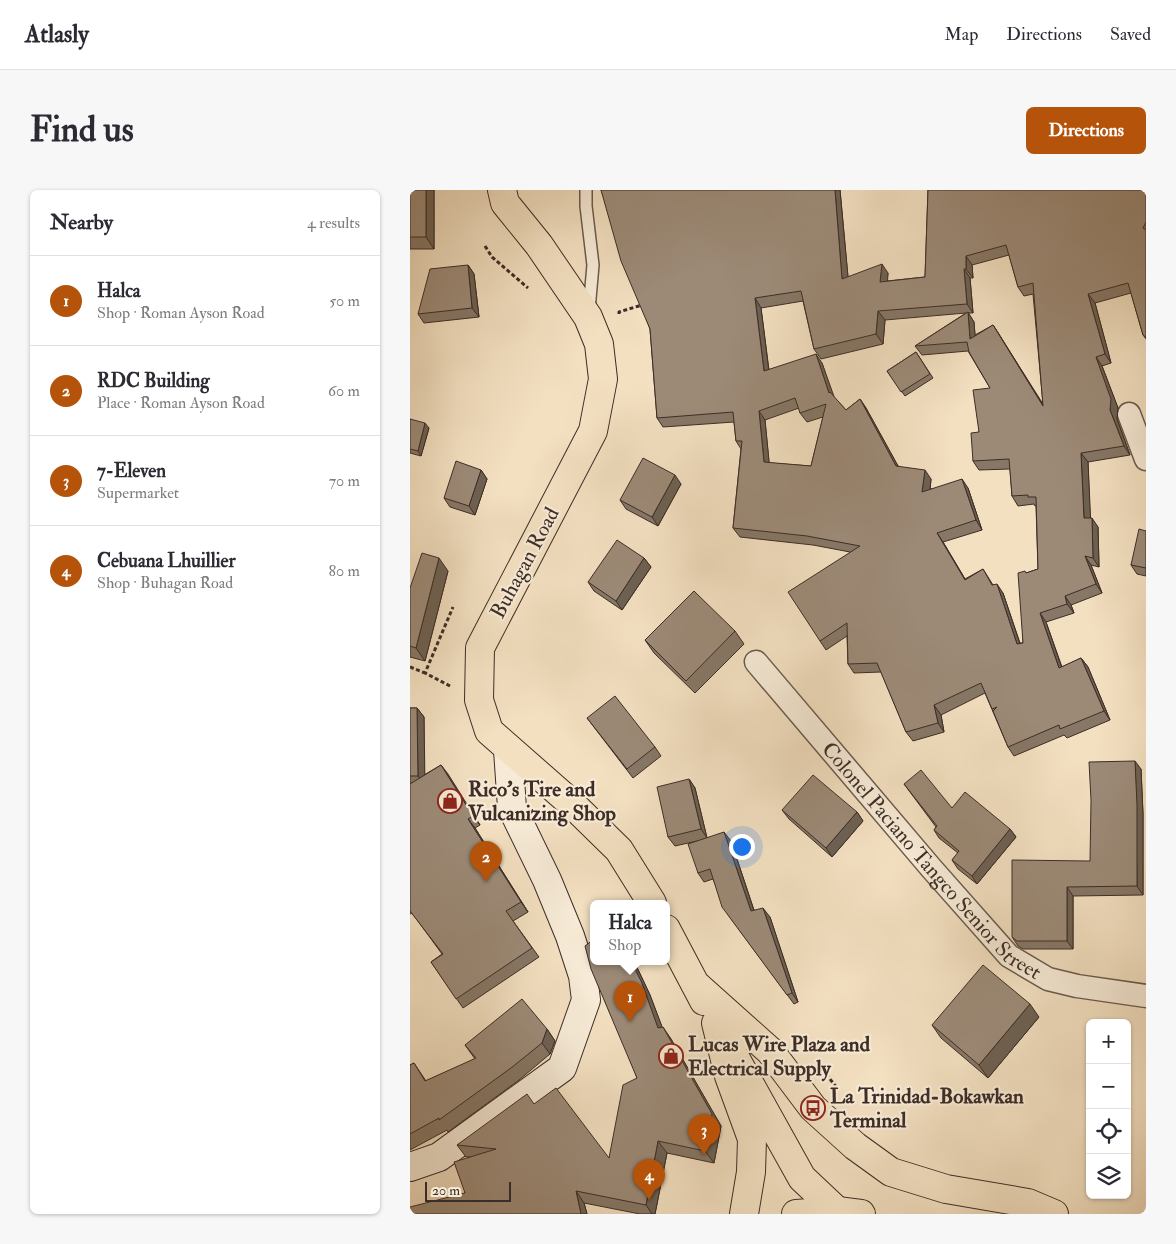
<!DOCTYPE html>
<meta charset="utf-8">
<style>
:root{--surface:#fff;--page:#f7f7f7;--text:#2b2b33;--muted:#7c7c81;--line:#e1e1e2;--accent:#b45309}
body{margin:0;font-family:"IM FELL Double Pica",serif;background:var(--page);color:var(--text)}
.controls{position:absolute;right:15px;bottom:15px;display:grid;overflow:hidden;border-radius:8px;box-shadow:0 1px 4px #0004}
.controls button{width:45px;height:45px;display:grid;place-items:center;padding:0;border:0;border-bottom:1px solid var(--line);background:var(--surface);color:var(--text);font:25px sans-serif}
.scale{position:absolute;left:15px;bottom:12px;width:86px;box-sizing:border-box;padding-left:5px;border:2px solid #3d2d27;border-top:0;font-size:14px;line-height:18px;white-space:nowrap;color:#3d2d27;-webkit-text-stroke:4px #f7ebd7;paint-order:stroke}
.you{position:absolute;left:331px;top:656px;width:18px;height:18px;margin:-12px;border:4px solid #fff;border-radius:50%;background:#1a73e8;box-shadow:0 0 0 8px #1a73e833}
.badge{display:grid;place-items:center;width:32px;height:32px;border-radius:50%;background:var(--accent);color:#fff;font-size:16px;font-weight:700}
.pin{position:absolute;translate:-50% -41px;filter:drop-shadow(0 1px 2px #0008)}
.pin::after{content:'';position:absolute;top:26px;width:18px;height:15px;background:inherit;clip-path:polygon(0 0,100% 0,50% 100%)}
.popup{position:absolute;left:180px;top:710px;width:80px;height:65px;box-sizing:border-box;display:grid;place-content:center;border-radius:8px;background:var(--surface);filter:drop-shadow(0 1px 4px #0005);font-size:16px;white-space:nowrap;color:var(--muted)}
.popup b{font-size:19px;color:var(--text)}
.popup::after{content:'';position:absolute;left:50%;top:100%;margin-left:-10px;border:10px solid transparent;border-top-color:var(--surface)}
.list{margin:0;padding:0;list-style:none}
h2{display:flex;justify-content:space-between;align-items:center;height:65px;margin:0;padding:0 20px;font-size:21px}
h2 small{font-size:16px;font-weight:400;color:var(--muted)}
.list li{display:grid;grid-template-columns:32px 1fr auto;gap:15px;align-items:center;box-sizing:border-box;height:90px;padding:0 20px;border-top:1px solid var(--line)}
.list b{display:block;font-size:19px;white-space:nowrap}
.list p{margin:0;font-size:16px;white-space:nowrap;color:var(--muted)}
.list em{font-size:16px;font-style:normal;color:var(--muted)}
.icon{flex:none;width:28px;height:28px;fill:none;stroke:currentColor;stroke-width:2;stroke-linecap:round;stroke-linejoin:round}
.map{position:relative;flex:none;width:736px;height:1024px;overflow:hidden;border-radius:8px}
header{display:flex;align-items:center;gap:30px;box-sizing:border-box;height:70px;padding:0 25px;background:var(--surface);border-bottom:1px solid var(--line)}
header strong{font-size:24px}
nav{display:flex;gap:28px;margin-inline-start:auto;font-size:18px}
.intro{display:flex;align-items:center;justify-content:space-between;box-sizing:border-box;height:120px;padding:0 30px}
h1{margin:0;font-size:35px}
.button{padding:12px 22px;border-radius:8px;background:var(--accent);color:#fff;font-size:18px;font-weight:700}
main{display:flex;gap:30px;padding:0 30px}
aside{flex:1;background:var(--surface);border-radius:8px;box-shadow:0 1px 4px #0004}
.map>svg:first-child{display:block}
.lines{fill:none;stroke-linecap:round;stroke-linejoin:round}
.lane-casing{stroke:#6a5a4e;stroke-width:14}
.street-casing{stroke:#6a5a4e;stroke-width:25}
.secondary-casing{stroke:#3d2d27;stroke-width:30}
.primary-casing{stroke:#3d2d27;stroke-width:30}
.highway-casing{stroke:#3d2d27;stroke-width:30}
.path{stroke:#3d2d27;stroke-width:3;stroke-dasharray:4 2.5;stroke-linecap:butt}
.lane{stroke:#f7ebd7;stroke-width:11}
.street{stroke:#f7ebd7;stroke-width:22}
.secondary{stroke:#f7ebd7;stroke-width:28}
.primary{stroke:#f3e0c1;stroke-width:28}
.highway{stroke:#f3e0c1;stroke-width:28}
.wall{fill:#867766;stroke:#3d2d27;fill-rule:evenodd}
.shaded-wall{fill:#6d6153;stroke:#3d2d27}
.building{fill:#9c8a77;stroke:#3d2d27;fill-rule:evenodd}
.labels{text-anchor:middle;dominant-baseline:central;stroke-width:4.5;stroke-linejoin:round;paint-order:stroke}
.street-label{font-size:21px;fill:#3d2d27;stroke:#f7ebd7}
.poi-label{font-size:21px;font-weight:bold;fill:#3d2d27;stroke:#f7ebd7;text-anchor:start}
</style>
<header>
<strong>Atlasly</strong>
<nav><a>Map</a><a>Directions</a><a>Saved</a></nav>
</header>
<div class="intro"><h1>Find us</h1><a class="button">Directions</a></div>
<main>
<aside>
<h2>Nearby<small>4 results</small></h2>
<ul class="list">
<li><span class="badge">1</span><div><b>Halca</b><p>Shop · Roman Ayson Road</p></div><em>50 m</em></li>
<li><span class="badge">2</span><div><b>RDC Building</b><p>Place · Roman Ayson Road</p></div><em>60 m</em></li>
<li><span class="badge">3</span><div><b>7-Eleven</b><p>Supermarket</p></div><em>70 m</em></li>
<li><span class="badge">4</span><div><b>Cebuana Lhuillier</b><p>Shop · Buhagan Road</p></div><em>80 m</em></li>
</ul>
</aside>
<div class="map">
<svg width="736" height="1024" viewBox="0 0 736 1024">
<rect width="100%" height="100%" fill="#f3e0c1"/>
<filter id="stains"><feTurbulence type="fractalNoise" baseFrequency=".004" numOctaves="4"/><feColorMatrix values="0 0 0 0 .2 0 0 0 0 .09 0 0 0 0 .02 0 0 0 .5 -.17"/></filter>
<radialGradient id="worn" r=".72"><stop offset=".6" stop-color="#630" stop-opacity="0"/><stop offset="1" stop-color="#630" stop-opacity=".3"/></radialGradient>
<g class="lines">
<defs>
<path id="lane" d="M 176,0 L 176,16 L 183,75 L 179,120"/>
<g id="street">
<path d="M 719,224 L 736,269"/>
<path id="s1" d="M 346,472 L 522,679 L 599,766 L 638,789 L 667,796 L 736,806"/>
</g>
<path id="secondary" d="M 0,977 L 29,967 L 152,878 L 176,810 L 173,786 L 160,746 L 137,690 L 102,618 L 98,560"/>
<path id="primary" d="M 92,0 L 95,13 L 129,55 L 178,127 L 189,154 L 193,189 L 183,241 L 70,458 L 69,510 L 79,541 L 161,613 L 209,660 L 242,713
M 256,739 L 294,811
M 285,794 L 360,861 L 403,918 L 445,956 L 481,982 L 536,999 L 618,1013 L 644,1024
M 313,846 L 392,988 L 427,1021"/>
<path id="highway" d="M 306,833 L 319,886 L 342,949 L 341,982 L 334,1024
M 386,1024 L 427,1021 L 451,1024"/>
</defs>
<use href="#lane" class="lane-casing"/>
<use href="#street" class="street-casing"/>
<use href="#secondary" class="secondary-casing"/>
<use href="#primary" class="primary-casing"/>
<use href="#highway" class="highway-casing"/>
<path class="path" d="M 75,56 L 82,67 L 118,98
M 209,124 L 209,122 L 232,115
M 0,477 L 15,483
M 40,496 L 15,483 L 43,417
M 416,884 L 427,898"/>
<use href="#lane" class="lane"/>
<use href="#street" class="street"/>
<use href="#secondary" class="secondary"/>
<use href="#primary" class="primary"/>
<use href="#highway" class="highway"/>
</g>
<path class="wall" d="M 0,0 L 24,0 L 24,59 L 0,59 Z
M 191,0 L 430,0 L 438,87 L 478,83 L 477,91 L 515,87 L 518,0 L 736,0 L 736,149 L 733,145 L 721,103 L 685,113 L 701,173 L 692,176 L 708,218 L 707,229 L 720,265 L 678,272 L 680,328 L 688,337 L 689,377 L 681,375 L 692,403 L 661,415 L 664,423 L 636,432 L 652,477 L 671,468 L 678,477 L 700,530 L 657,548 L 654,545 L 604,566 L 598,557 L 575,503 L 531,525 L 534,542 L 503,551 L 496,542 L 471,482 L 444,483 L 438,474 L 437,446 L 416,460 L 410,451 L 440,362 L 403,355 L 330,347 L 323,338 L 331,259 L 326,251 L 324,232 L 253,237 L 247,228 L 240,139 ZM 599,65 L 608,97 L 614,106 L 623,104 L 633,214 L 583,135 L 565,145 L 564,132 L 558,123 L 563,123 L 560,88 L 563,88 L 562,75 ZM 393,111 L 404,159 L 411,169 L 473,154 L 475,130 L 556,123 L 505,156 L 512,165 L 558,161 L 580,198 L 569,242 L 563,271 L 569,280 L 600,279 L 602,306 L 608,316 L 624,314 L 625,316 L 626,316 L 628,379 L 616,383 L 613,453 L 610,453 L 593,403 L 583,395 L 573,379 L 555,389 L 533,352 L 572,340 L 558,298 L 520,299 L 521,289 L 488,276 L 456,218 L 450,209 L 436,220 L 423,206 L 412,173 L 359,180 L 351,118 ZM 389,218 L 390,223 L 397,232 L 413,227 L 401,276 L 359,273 L 355,230 Z
M 58,75 L 64,84 L 69,127 L 14,133 L 8,124 Z
M 506,162 L 523,188 L 495,206 L 477,181 Z
M 0,229 L 19,238 L 11,266 L 0,263 Z
M 71,280 L 77,289 L 65,325 L 40,317 L 34,308 Z
M 271,294 L 248,336 L 216,319 L 210,310 Z
M 736,341 L 736,386 L 727,384 L 721,375 Z
M 234,368 L 241,377 L 212,420 L 184,401 L 178,392 Z
M 38,381 L 15,471 L 0,467 L 0,398 Z
M 325,441 L 334,454 L 285,503 L 244,463 L 235,450 Z
M 0,518 L 7,518 L 14,527 L 14,585 L 31,575 L 70,635 L 65,638 L 118,722 L 103,731 L 129,767 L 53,818 L 21,772 L 32,764 L 2,723 L 0,724 Z
M 177,528 L 245,557 L 251,566 L 223,588 Z
M 731,579 L 733,624 L 733,705 L 663,706 L 663,759 L 613,759 L 608,756 L 602,747 L 680,671 Z
M 279,589 L 285,598 L 297,648 L 321,651 L 344,720 L 360,727 L 388,812 L 384,814 L 319,726 L 303,689 L 294,692 L 288,683 L 287,651 L 265,656 L 258,647 Z
M 494,594 L 542,618 L 600,639 L 606,647 L 567,694 L 548,679 L 542,670 L 548,663 L 529,648 L 524,640 L 526,637 Z
M 372,620 L 447,622 L 453,631 L 422,667 L 379,629 Z
M 184,771 L 224,771 L 240,805 L 252,837 L 261,849 L 311,936 L 304,973 L 257,963 L 245,1024 L 230,1024 L 174,1013 L 177,1024 L 0,1024 L 55,1003 L 60,967 L 56,967 L 47,955 L 124,914 L 199,968 L 227,888 Z
M 629,827 L 578,888 L 531,848 L 522,835 Z
M 137,839 L 145,851 L 140,864 L 109,890 L 38,942 L 37,940 L 0,960 L 0,875 L 4,873 L 16,891 L 65,869 L 55,855 Z"/>
<path class="shaded-wall" d="M 16,0 L 24,0 L 24,59 L 16,47 Z
M 425,0 L 430,0 L 439,98 L 432,89 Z
M 556,66 L 562,75 L 563,88 L 556,79 Z
M 472,74 L 478,83 L 477,101 L 470,92 Z
M 58,75 L 64,84 L 69,127 L 62,118 Z
M 554,79 L 560,88 L 563,123 L 557,114 Z
M 678,104 L 685,113 L 701,173 L 695,164 Z
M 345,108 L 351,118 L 360,190 L 354,181 Z
M 468,121 L 475,130 L 473,154 L 466,144 Z
M 558,122 L 564,132 L 566,158 L 560,149 Z
M 583,135 L 589,144 L 639,225 L 633,216 Z
M 406,164 L 412,173 L 426,212 L 419,203 Z
M 686,167 L 692,176 L 708,218 L 707,229 L 720,265 L 714,256 L 700,220 Z
M 450,209 L 456,218 L 493,285 L 486,276 Z
M 349,221 L 355,230 L 360,281 L 354,272 Z
M 15,233 L 19,238 L 11,266 L 8,261 Z
M 671,263 L 678,272 L 681,337 L 674,328 Z
M 71,280 L 77,289 L 65,325 L 59,316 Z
M 515,280 L 521,289 L 519,311 L 512,302 Z
M 265,285 L 271,294 L 248,336 L 242,327 Z
M 552,289 L 558,298 L 572,340 L 566,330 Z
M 682,328 L 688,337 L 689,377 L 683,368 Z
M 527,343 L 533,352 L 561,399 L 555,390 Z
M 675,366 L 681,375 L 692,403 L 686,394 Z
M 29,368 L 38,381 L 15,471 L 6,458 Z
M 234,368 L 241,377 L 212,420 L 206,411 Z
M 587,394 L 593,403 L 613,463 L 607,454 Z
M 655,406 L 661,415 L 664,423 L 657,414 Z
M 630,423 L 636,432 L 655,487 L 649,478 Z
M 671,468 L 678,477 L 700,530 L 694,521 Z
M 524,515 L 531,525 L 534,542 L 528,533 Z
M 7,518 L 14,527 L 15,596 L 8,586 Z
M 725,571 L 731,579 L 733,624 L 733,705 L 727,696 Z
M 31,575 L 38,584 L 70,635 L 63,626 Z
M 279,589 L 285,598 L 297,648 L 291,639 Z
M 447,622 L 453,631 L 422,667 L 416,658 Z
M 58,629 L 65,638 L 118,722 L 111,712 Z
M 600,639 L 606,647 L 567,694 L 562,686 Z
M 314,642 L 321,651 L 347,730 L 341,721 Z
M 657,697 L 663,706 L 663,759 L 657,751 Z
M 353,718 L 360,727 L 388,812 L 382,803 Z
M 221,771 L 224,771 L 240,805 L 257,850 L 248,838 Z
M 620,814 L 629,827 L 578,888 L 569,875 Z
M 253,837 L 261,849 L 311,936 L 304,973 L 295,961 Z
M 137,839 L 145,851 L 140,864 L 132,853 Z
M 248,951 L 257,963 L 245,1024 L 242,1024 L 236,1015 Z
M 166,1001 L 174,1013 L 177,1024 L 171,1024 Z"/>
<path class="building" d="M 0,0 L 16,0 L 16,47 L 0,47 Z
M 191,0 L 425,0 L 432,89 L 472,74 L 470,92 L 515,87 L 518,0 L 736,0 L 736,32 L 733,38 L 736,40 L 736,147 L 733,145 L 718,93 L 678,104 L 695,164 L 686,167 L 701,209 L 700,220 L 714,256 L 671,263 L 674,328 L 682,328 L 683,368 L 675,366 L 686,394 L 655,406 L 657,414 L 630,423 L 649,478 L 671,468 L 694,521 L 650,539 L 649,535 L 598,557 L 583,521 L 587,517 L 582,519 L 571,493 L 524,515 L 528,533 L 496,542 L 467,473 L 438,474 L 437,433 L 410,451 L 378,402 L 450,356 L 397,346 L 323,338 L 332,251 L 326,251 L 323,222 L 247,228 L 240,139 L 211,71 ZM 596,55 L 608,97 L 623,93 L 633,216 L 583,135 L 560,149 L 558,122 L 505,156 L 557,152 L 559,162 L 580,198 L 563,200 L 569,242 L 561,243 L 563,271 L 599,269 L 602,306 L 618,305 L 618,307 L 626,307 L 628,379 L 616,383 L 615,381 L 608,383 L 613,453 L 607,454 L 587,394 L 582,395 L 573,379 L 555,390 L 527,343 L 566,330 L 552,289 L 512,302 L 515,280 L 486,276 L 450,209 L 436,220 L 420,202 L 419,203 L 406,164 L 354,181 L 345,108 L 391,101 L 404,159 L 466,144 L 468,121 L 557,114 L 554,79 L 556,79 L 556,66 ZM 385,208 L 390,223 L 416,214 L 401,276 L 354,272 L 349,221 Z
M 58,75 L 62,118 L 8,124 L 20,79 Z
M 506,162 L 520,184 L 491,202 L 477,181 Z
M 0,229 L 15,233 L 8,261 L 0,259 Z
M 233,268 L 265,285 L 242,327 L 210,310 Z
M 46,271 L 71,280 L 59,316 L 34,308 Z
M 729,339 L 736,341 L 736,378 L 721,375 Z
M 207,350 L 234,368 L 206,411 L 178,392 Z
M 12,363 L 29,368 L 6,458 L 0,456 L 0,398 Z
M 284,401 L 325,441 L 276,491 L 235,450 Z
M 205,506 L 245,557 L 217,579 L 177,528 Z
M 0,518 L 7,518 L 8,586 L 0,586 Z
M 725,571 L 727,615 L 727,696 L 657,697 L 657,751 L 607,751 L 602,747 L 602,670 L 680,671 L 681,610 L 679,572 Z
M 31,575 L 63,626 L 58,629 L 111,712 L 96,721 L 122,758 L 46,809 L 21,772 L 33,764 L 0,721 L 0,594 Z
M 511,580 L 542,618 L 555,602 L 600,639 L 562,686 L 542,670 L 549,661 L 524,640 L 527,636 L 494,594 Z
M 403,585 L 447,622 L 416,658 L 372,620 Z
M 279,589 L 291,639 L 258,647 L 247,597 Z
M 314,642 L 341,721 L 353,718 L 382,803 L 377,805 L 312,717 L 300,679 L 288,683 L 278,654 Z
M 184,749 L 184,771 L 221,771 L 232,793 L 248,838 L 253,837 L 302,924 L 295,961 L 248,951 L 236,1015 L 166,1001 L 171,1024 L 0,1024 L 0,1017 L 55,1003 L 44,972 L 86,959 L 47,955 L 117,904 L 124,914 L 146,898 L 199,968 L 213,895 L 227,888 L 181,779 L 175,756 Z
M 573,775 L 620,814 L 569,875 L 522,835 Z
M 112,809 L 137,839 L 132,853 L 101,878 L 29,930 L 29,928 L 0,944 L 0,875 L 4,873 L 15,891 L 66,868 L 55,855 Z"/>
<defs>
<symbol id="shop-ring" viewBox="-11 -11 22 22"><circle r="9.5" fill="#f7ebd7" stroke="#8f2418" stroke-width="1.5"/><path d="M-5-2.5h2.3a2.7 3.5 0 0 1 5.4 0H5L5.5 6h-11ZM-1.5-2.5h3a1.5 2.3 0 0 0-3 0Z" fill="#8f2418"/></symbol>
<symbol id="bus-ring" viewBox="-11 -11 22 22"><circle r="9.5" fill="#f7ebd7" stroke="#8f2418" stroke-width="1.5"/><path d="M-5-6H5V4H4V6H2V4H-2V6H-4V4H-5ZM-3.5-4V0h7V-4ZM-3.5 1.2v1.5H-2V1.2ZM2 1.2v1.5H3.5V1.2Z" fill="#8f2418"/></symbol>
</defs>
<g fill-rule="evenodd">
<use href="#shop-ring" x="26" y="597" width="28" height="28"/>
<use href="#shop-ring" x="247" y="852" width="28" height="28"/>
<use href="#bus-ring" x="389" y="904" width="28" height="28"/>
</g>
<g class="labels">
<g class="street-label">
<text transform="translate(115 373) rotate(-62)">Buhagan Road</text>
<text stroke="none"><textPath href="#s1" startOffset="266">Colonel Paciano Tangco Senior Street</textPath></text>
</g>
<g class="poi-label">
<text x="58" y="599">Rico's Tire and<tspan x="58" dy="24">Vulcanizing Shop</tspan></text>
<text x="278" y="854">Lucas Wire Plaza and<tspan x="278" dy="24">Electrical Supply</tspan></text>
<text x="420" y="906">La Trinidad-Bokawkan<tspan x="420" dy="24">Terminal</tspan></text>
</g>
</g>
<rect width="100%" height="100%" filter="url(#stains)"/>
<rect width="100%" height="100%" fill="url(#worn)"/>
</svg>
<div class="controls">
<button>+</button>
<button>−</button>
<button><svg class="icon" aria-label="locate" viewBox="0 0 24 24"><circle cx="12" cy="12" r="6"/><path d="M12 2v4M12 18v4M2 12h4M18 12h4"/></svg></button>
<button><svg class="icon" aria-label="layers" viewBox="0 0 24 24"><path d="M12 4l9 5-9 5-9-5zM3 14l9 5 9-5"/></svg></button>
</div>
<div class="scale">20 m</div>
<div class="you"></div>
<div class="pin badge" style="left:220px;top:832px">1</div>
<div class="popup"><b>Halca</b>Shop</div>
<div class="pin badge" style="left:76px;top:692px">2</div>
<div class="pin badge" style="left:294px;top:965px">3</div>
<div class="pin badge" style="left:239px;top:1010px">4</div>
</div>
</main>
